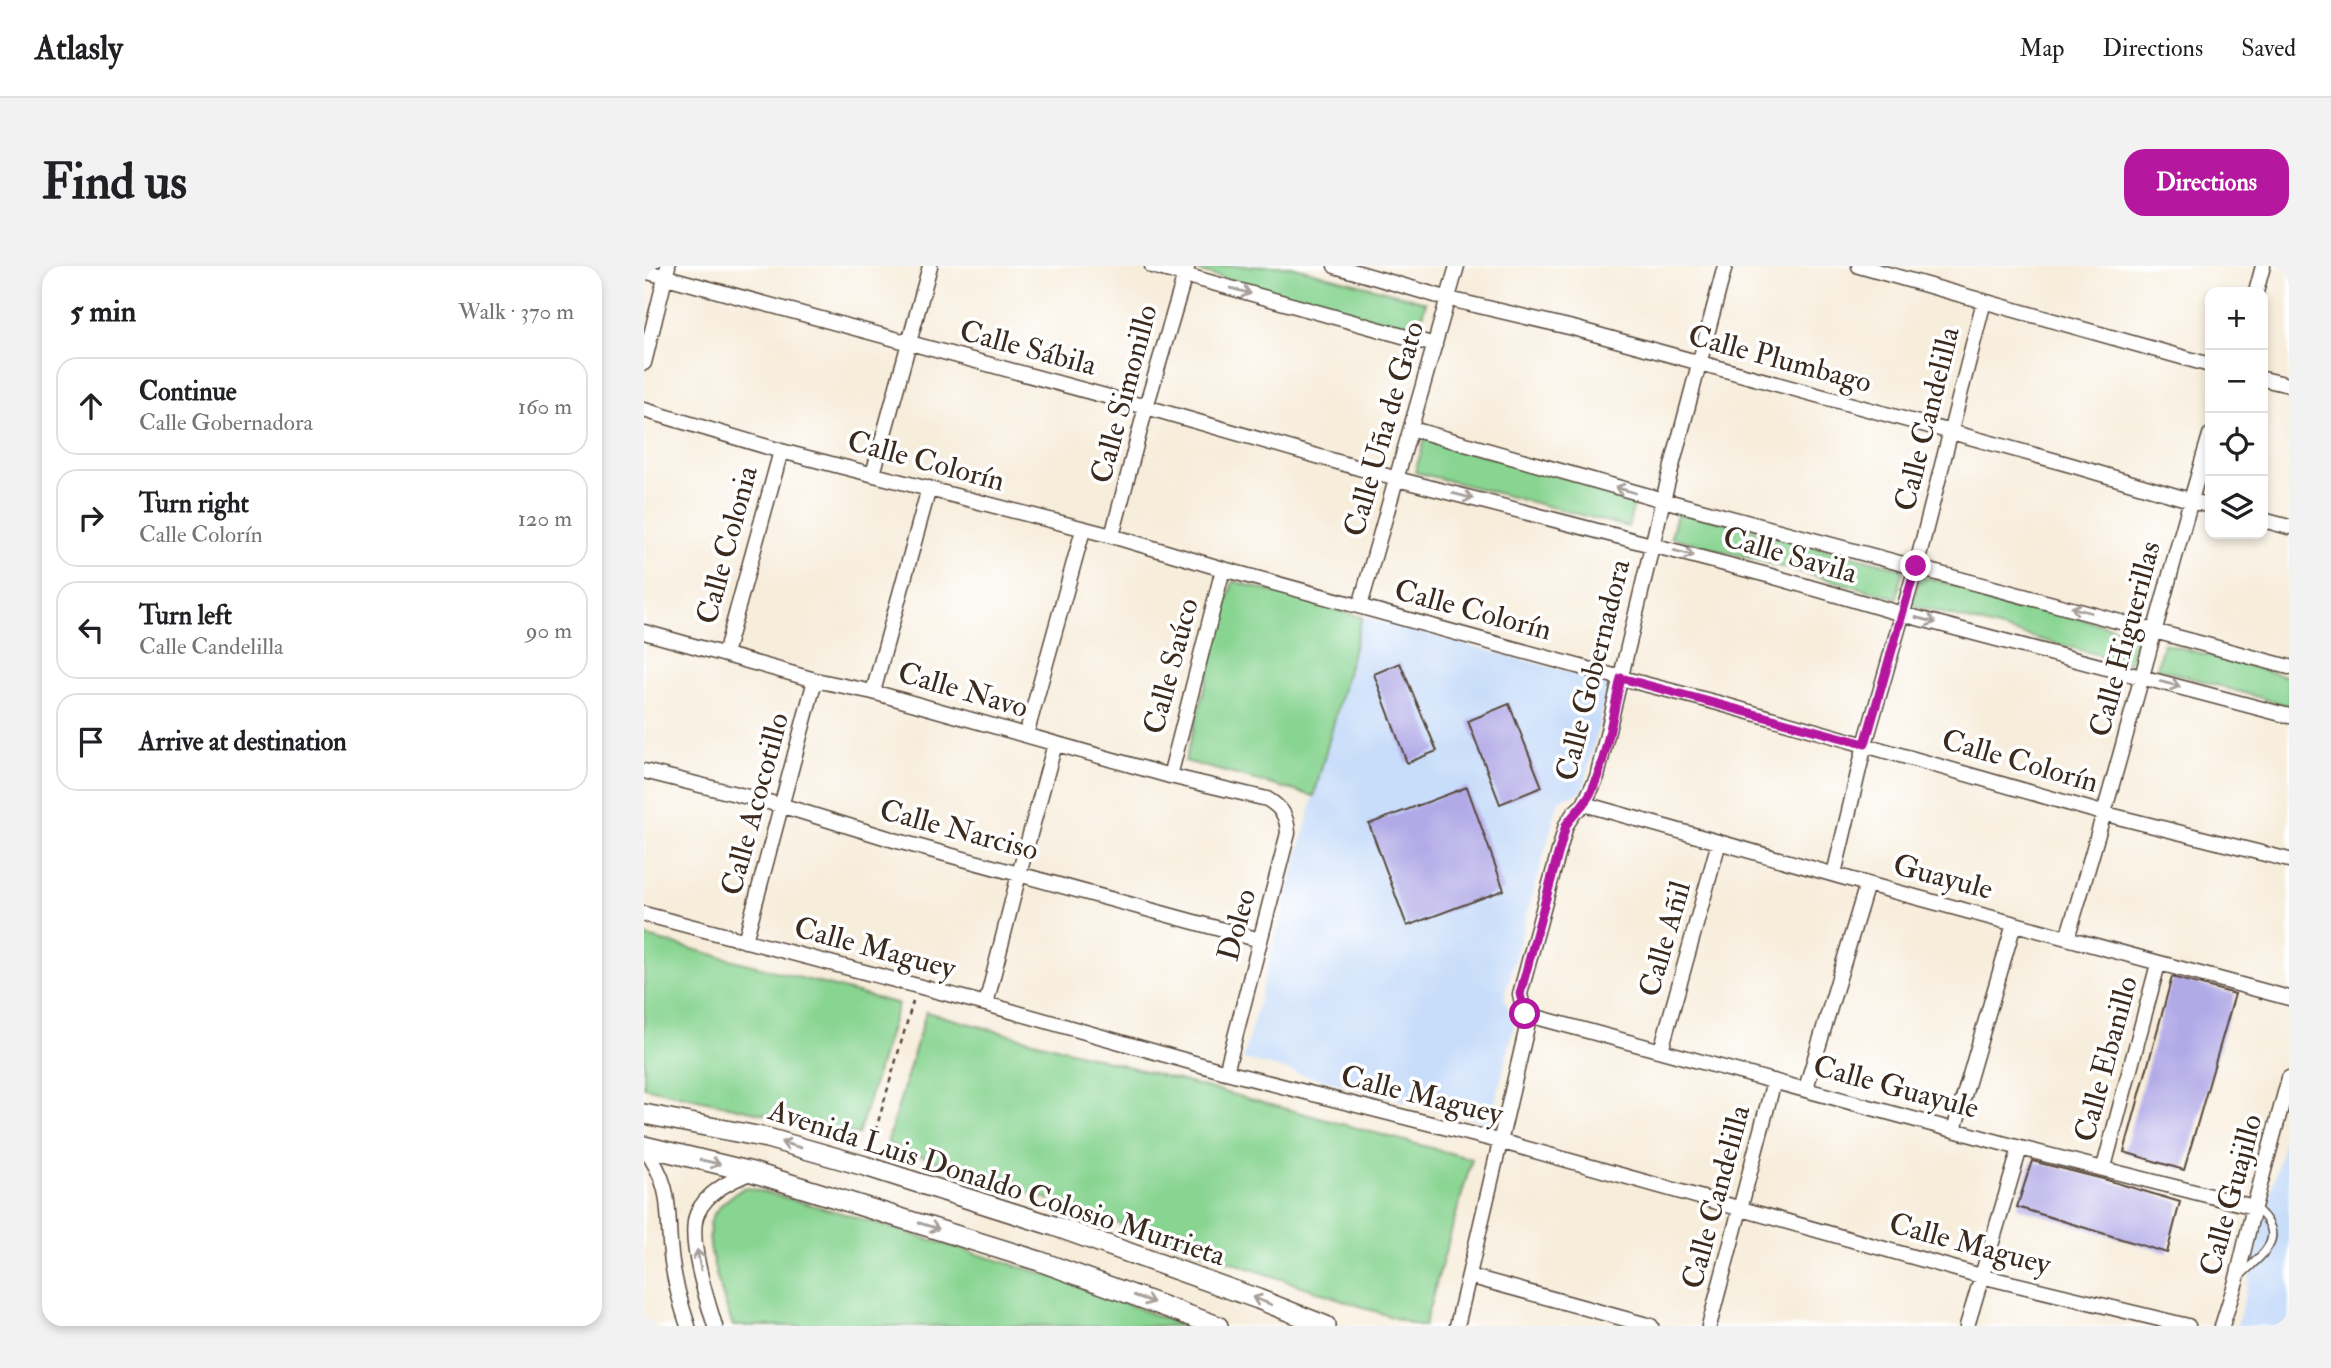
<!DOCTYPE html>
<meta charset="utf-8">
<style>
:root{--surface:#fff;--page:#f2f2f2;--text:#202124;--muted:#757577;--line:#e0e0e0;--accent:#b5179e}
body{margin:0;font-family:"IM FELL Double Pica",serif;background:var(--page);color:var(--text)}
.controls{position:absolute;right:21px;top:21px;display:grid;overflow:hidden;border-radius:14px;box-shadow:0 4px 10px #0003}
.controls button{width:63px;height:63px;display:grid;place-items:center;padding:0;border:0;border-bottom:2px solid var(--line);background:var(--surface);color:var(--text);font:35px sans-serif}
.stop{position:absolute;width:21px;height:21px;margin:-16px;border:5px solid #b5179e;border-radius:50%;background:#fff}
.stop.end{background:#b5179e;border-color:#fff;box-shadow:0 2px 7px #0008}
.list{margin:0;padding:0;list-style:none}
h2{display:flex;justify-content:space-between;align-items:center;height:91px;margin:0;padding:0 28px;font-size:30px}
h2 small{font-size:23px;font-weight:400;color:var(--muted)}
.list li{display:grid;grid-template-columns:46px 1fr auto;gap:21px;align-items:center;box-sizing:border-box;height:98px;margin:0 14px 14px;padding:0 14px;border:2px solid var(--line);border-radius:21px}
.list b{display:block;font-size:26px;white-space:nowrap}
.list p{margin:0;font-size:23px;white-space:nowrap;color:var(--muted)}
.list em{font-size:23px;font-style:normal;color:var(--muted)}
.icon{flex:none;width:38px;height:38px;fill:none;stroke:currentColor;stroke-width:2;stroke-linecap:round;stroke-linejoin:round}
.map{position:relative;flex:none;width:1645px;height:1060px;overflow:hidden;border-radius:21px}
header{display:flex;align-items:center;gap:42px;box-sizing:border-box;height:98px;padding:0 35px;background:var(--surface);border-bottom:2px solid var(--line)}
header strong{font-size:33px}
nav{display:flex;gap:38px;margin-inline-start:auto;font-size:24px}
.intro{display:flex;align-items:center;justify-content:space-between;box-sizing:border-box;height:168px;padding:0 42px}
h1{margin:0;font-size:49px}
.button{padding:18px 32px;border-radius:21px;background:var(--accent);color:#fff;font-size:24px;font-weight:700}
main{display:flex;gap:42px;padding:0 42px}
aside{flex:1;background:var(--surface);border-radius:21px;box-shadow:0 4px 10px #0003}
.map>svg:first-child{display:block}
.built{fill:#c8ddf9}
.green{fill:#88d491;stroke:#627f58;stroke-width:2}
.building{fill:#b2aae7}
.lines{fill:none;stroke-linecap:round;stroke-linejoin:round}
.lane-casing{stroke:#57473a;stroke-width:10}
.street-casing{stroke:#57473a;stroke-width:17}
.secondary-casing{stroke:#57473a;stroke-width:22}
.path{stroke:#57473a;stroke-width:2.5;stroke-dasharray:5 5;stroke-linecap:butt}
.lane{stroke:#fff;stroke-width:7}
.street{stroke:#fff;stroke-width:14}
.secondary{stroke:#fff;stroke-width:19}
.oneway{stroke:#a79f9a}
.route{stroke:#b5179e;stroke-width:9}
.labels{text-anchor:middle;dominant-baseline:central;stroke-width:7;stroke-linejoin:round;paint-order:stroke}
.street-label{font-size:30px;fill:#3b2a1e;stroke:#fff}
</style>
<header>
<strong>Atlasly</strong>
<nav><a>Map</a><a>Directions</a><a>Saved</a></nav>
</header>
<div class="intro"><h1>Find us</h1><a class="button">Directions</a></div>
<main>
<aside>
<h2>5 min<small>Walk · 370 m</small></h2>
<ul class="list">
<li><svg class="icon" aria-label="ahead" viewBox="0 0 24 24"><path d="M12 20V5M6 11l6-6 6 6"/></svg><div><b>Continue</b><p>Calle Gobernadora</p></div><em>160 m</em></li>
<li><svg class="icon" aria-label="right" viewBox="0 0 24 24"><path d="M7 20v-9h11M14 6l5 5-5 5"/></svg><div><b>Turn right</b><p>Calle Colorín</p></div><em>120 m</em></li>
<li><svg class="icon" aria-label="left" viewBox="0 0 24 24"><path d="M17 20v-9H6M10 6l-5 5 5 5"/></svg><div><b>Turn left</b><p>Calle Candelilla</p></div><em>90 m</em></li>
<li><svg class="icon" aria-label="arrive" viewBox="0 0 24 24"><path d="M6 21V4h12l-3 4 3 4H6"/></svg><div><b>Arrive at destination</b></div></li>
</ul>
</aside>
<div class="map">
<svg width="1645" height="1060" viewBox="0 0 1645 1060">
<rect width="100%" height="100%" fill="#fff"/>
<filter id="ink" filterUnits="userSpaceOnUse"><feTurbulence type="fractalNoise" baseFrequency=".0143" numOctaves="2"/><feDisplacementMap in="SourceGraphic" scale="14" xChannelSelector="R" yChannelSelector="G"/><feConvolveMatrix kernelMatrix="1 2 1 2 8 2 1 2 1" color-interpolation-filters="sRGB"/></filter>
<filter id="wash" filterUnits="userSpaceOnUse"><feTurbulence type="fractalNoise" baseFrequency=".00686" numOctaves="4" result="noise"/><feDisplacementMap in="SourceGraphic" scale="28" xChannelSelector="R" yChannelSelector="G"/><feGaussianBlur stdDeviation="1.57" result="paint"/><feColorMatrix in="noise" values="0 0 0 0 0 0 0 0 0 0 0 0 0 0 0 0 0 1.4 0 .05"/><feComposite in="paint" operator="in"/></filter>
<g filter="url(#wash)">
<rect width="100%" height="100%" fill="#f7eddb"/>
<path class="built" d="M 718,351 L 965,416 L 939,525 L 915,534 L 860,732 L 871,758 L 846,857 L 599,793 Z
M 1641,870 L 1645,871 L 1645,1060 L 1593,1060 Z"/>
<path class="green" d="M 555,0 L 647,0 L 782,36 L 773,68 L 554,5 Z
M 781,173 L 992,231 L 984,261 L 771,206 Z
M 1034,244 L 1259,303 L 1253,332 L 1027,271 Z
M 1276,310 L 1493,368 L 1485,397 L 1268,339 Z
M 589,315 L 718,351 L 670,530 L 541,495 Z
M 1519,377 L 1645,411 L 1645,440 L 1513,402 Z
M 0,670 L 254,738 L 214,869 L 0,821 Z
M 282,746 L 828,893 L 780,1060 L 774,1060 L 243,878 Z
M 101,921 L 194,946 L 423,1015 L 539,1060 L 89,1060 C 81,1036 56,973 69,950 C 76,937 89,929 101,921 Z"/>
<g id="blocks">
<path class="building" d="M 756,397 L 793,485 L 763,497 L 730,408 Z
M 865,438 L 898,521 L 856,538 L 824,455 Z
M 823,521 L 860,624 L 763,660 L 725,558 Z
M 1528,711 L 1591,728 L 1540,904 L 1480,886 Z
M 1388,895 L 1463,914 L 1536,936 L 1523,987 L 1373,941 Z"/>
</g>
</g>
<g filter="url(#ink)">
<use href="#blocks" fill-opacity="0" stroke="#57473a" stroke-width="2"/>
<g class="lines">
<defs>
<path id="lane" d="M 1597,1009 C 1622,985 1645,970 1610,941"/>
<path id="street" d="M 508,0 L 791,79
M 691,0 L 805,33 L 929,62 L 1427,199 L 1566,240
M 1215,0 L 1566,99
M 0,5 L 502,141 L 753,213 L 1127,310 L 1258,348 L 1645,450
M 1612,26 L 1619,0
M 0,97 L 24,0
M 1619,113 L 1645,119
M 0,144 L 137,185 L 468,270 L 579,303 L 977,412 L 1074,437 L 1462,548 L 1645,594
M 768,163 L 1019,234 L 1645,401
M 229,208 L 286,0
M 1619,254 L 1645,261
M 468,270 L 502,141 L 543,2
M 716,340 L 813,0
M 0,366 L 171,414 L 229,426 L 526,510 L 623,533 C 638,542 643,550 644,567 L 582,806
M 81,388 L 137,185
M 229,426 L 285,222
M 382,469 L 439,264
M 0,505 L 136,539 L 250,574 L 616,674
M 526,510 L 579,303
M 940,538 L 1223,618 L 1645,732
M 1190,608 L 1221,478 L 1272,301 L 1340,35
M 0,648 L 342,738 L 582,806 L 855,875 L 1337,1010 L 1544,1060
M 1423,672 C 1475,505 1516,336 1566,169
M 101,675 L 171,414
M 342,738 L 375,608 L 411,478
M 881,748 L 1376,882 L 1610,941
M 1017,784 L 1075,576
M 1162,822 L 1223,618
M 1310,864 L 1370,658
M 0,882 C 32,924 21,949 28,996 C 31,1018 37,1039 44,1060
M 1460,901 L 1514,698
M 825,1010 L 1007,1060
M 71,1060 C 63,1034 43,973 53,948 C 62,926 88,914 108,906
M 813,1060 L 883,761 L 876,728 L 922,559 L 930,547 L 940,538 L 953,511 L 1019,234 L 1081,0
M 1065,1060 L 1130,815
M 1323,1060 L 1376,882
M 1578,1060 L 1593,1012 L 1610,941 L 1645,812"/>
<path id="secondary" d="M 0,848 L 123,872 L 221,900 L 410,960 L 614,1033 L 682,1060
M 0,880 L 108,906 L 395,995 L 574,1060"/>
</defs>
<use href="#lane" class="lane-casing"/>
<use href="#street" class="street-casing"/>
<use href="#secondary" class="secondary-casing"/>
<path class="path" d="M 226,884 L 270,732"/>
<use href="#lane" class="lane"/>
<use href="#street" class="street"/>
<use href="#secondary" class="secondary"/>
</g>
<defs><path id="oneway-shaft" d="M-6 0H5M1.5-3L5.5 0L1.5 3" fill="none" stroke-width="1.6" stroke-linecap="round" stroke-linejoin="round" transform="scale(1.75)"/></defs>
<g class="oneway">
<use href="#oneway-shaft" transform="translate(597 25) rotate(16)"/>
<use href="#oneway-shaft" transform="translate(981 224) rotate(-164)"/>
<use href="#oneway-shaft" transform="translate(819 230) rotate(14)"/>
<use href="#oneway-shaft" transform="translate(1040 287) rotate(15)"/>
<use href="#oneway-shaft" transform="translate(1437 344) rotate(-165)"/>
<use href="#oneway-shaft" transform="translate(1282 354) rotate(15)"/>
<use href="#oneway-shaft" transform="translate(1526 418) rotate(15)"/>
<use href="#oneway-shaft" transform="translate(147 879) rotate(-164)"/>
<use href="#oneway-shaft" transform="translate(66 896) rotate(13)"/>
<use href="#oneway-shaft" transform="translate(285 960) rotate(17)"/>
<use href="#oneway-shaft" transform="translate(55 994) rotate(-101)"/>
<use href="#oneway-shaft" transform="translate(500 1033) rotate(20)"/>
<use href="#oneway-shaft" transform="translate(618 1035) rotate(-159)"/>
</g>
</g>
<g class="lines" filter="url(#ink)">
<path class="route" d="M 881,748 L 876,728 L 922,559 C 930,547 942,538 948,524 C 962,494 969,446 977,412 L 1221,478 L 1272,300"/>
</g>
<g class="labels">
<g class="street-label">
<text transform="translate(384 82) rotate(15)">Calle Sábila</text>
<text transform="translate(1136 93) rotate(15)">Calle Plumbago</text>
<text transform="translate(480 128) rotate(-75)">Calle Simonillo</text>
<text transform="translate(1283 153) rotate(-76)">Calle Candelilla</text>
<text transform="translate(740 163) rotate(-74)">Calle Uña de Gato</text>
<text transform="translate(282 195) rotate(15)">Calle Colorín</text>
<text transform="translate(83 279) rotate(-75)">Calle Colonia</text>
<text transform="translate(1146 289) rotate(16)">Calle Savila</text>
<text transform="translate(829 344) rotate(15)">Calle Colorín</text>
<text transform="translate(1481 373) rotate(-75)">Calle Higuerillas</text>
<text transform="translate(527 400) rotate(-75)">Calle Saúco</text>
<text transform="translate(949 404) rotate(-76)">Calle Gobernadora</text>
<text transform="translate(319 424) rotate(16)">Calle Navo</text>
<text transform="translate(1376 495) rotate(16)">Calle Colorín</text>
<text transform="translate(111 538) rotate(-75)">Calle Acocotillo</text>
<text transform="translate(315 564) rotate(15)">Calle Narciso</text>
<text transform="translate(1299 611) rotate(15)">Guayule</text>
<text transform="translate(593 659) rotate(-75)">Doleo</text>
<text transform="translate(1021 673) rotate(-74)">Calle Añil</text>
<text transform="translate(231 682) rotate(15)">Calle Maguey</text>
<text transform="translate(1462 793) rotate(-75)">Calle Ebanillo</text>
<text transform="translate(1252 821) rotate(15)">Calle Guayule</text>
<text transform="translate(778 829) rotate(14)">Calle Maguey</text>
<text transform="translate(353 917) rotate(18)">Avenida Luis Donaldo Colosio Murrieta</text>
<text transform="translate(1587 929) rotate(-75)">Calle Guajillo</text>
<text transform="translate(1072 931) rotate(-75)">Calle Candelilla</text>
<text transform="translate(1326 978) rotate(15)">Calle Maguey</text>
</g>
</g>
</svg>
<div class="controls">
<button>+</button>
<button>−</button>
<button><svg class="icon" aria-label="locate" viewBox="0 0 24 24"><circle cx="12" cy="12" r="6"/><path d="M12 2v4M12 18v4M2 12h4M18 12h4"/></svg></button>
<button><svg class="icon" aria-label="layers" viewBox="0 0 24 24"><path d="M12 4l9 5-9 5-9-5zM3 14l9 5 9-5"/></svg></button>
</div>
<div class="stop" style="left:881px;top:748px"></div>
<div class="stop end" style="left:1272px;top:300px"></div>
</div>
</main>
